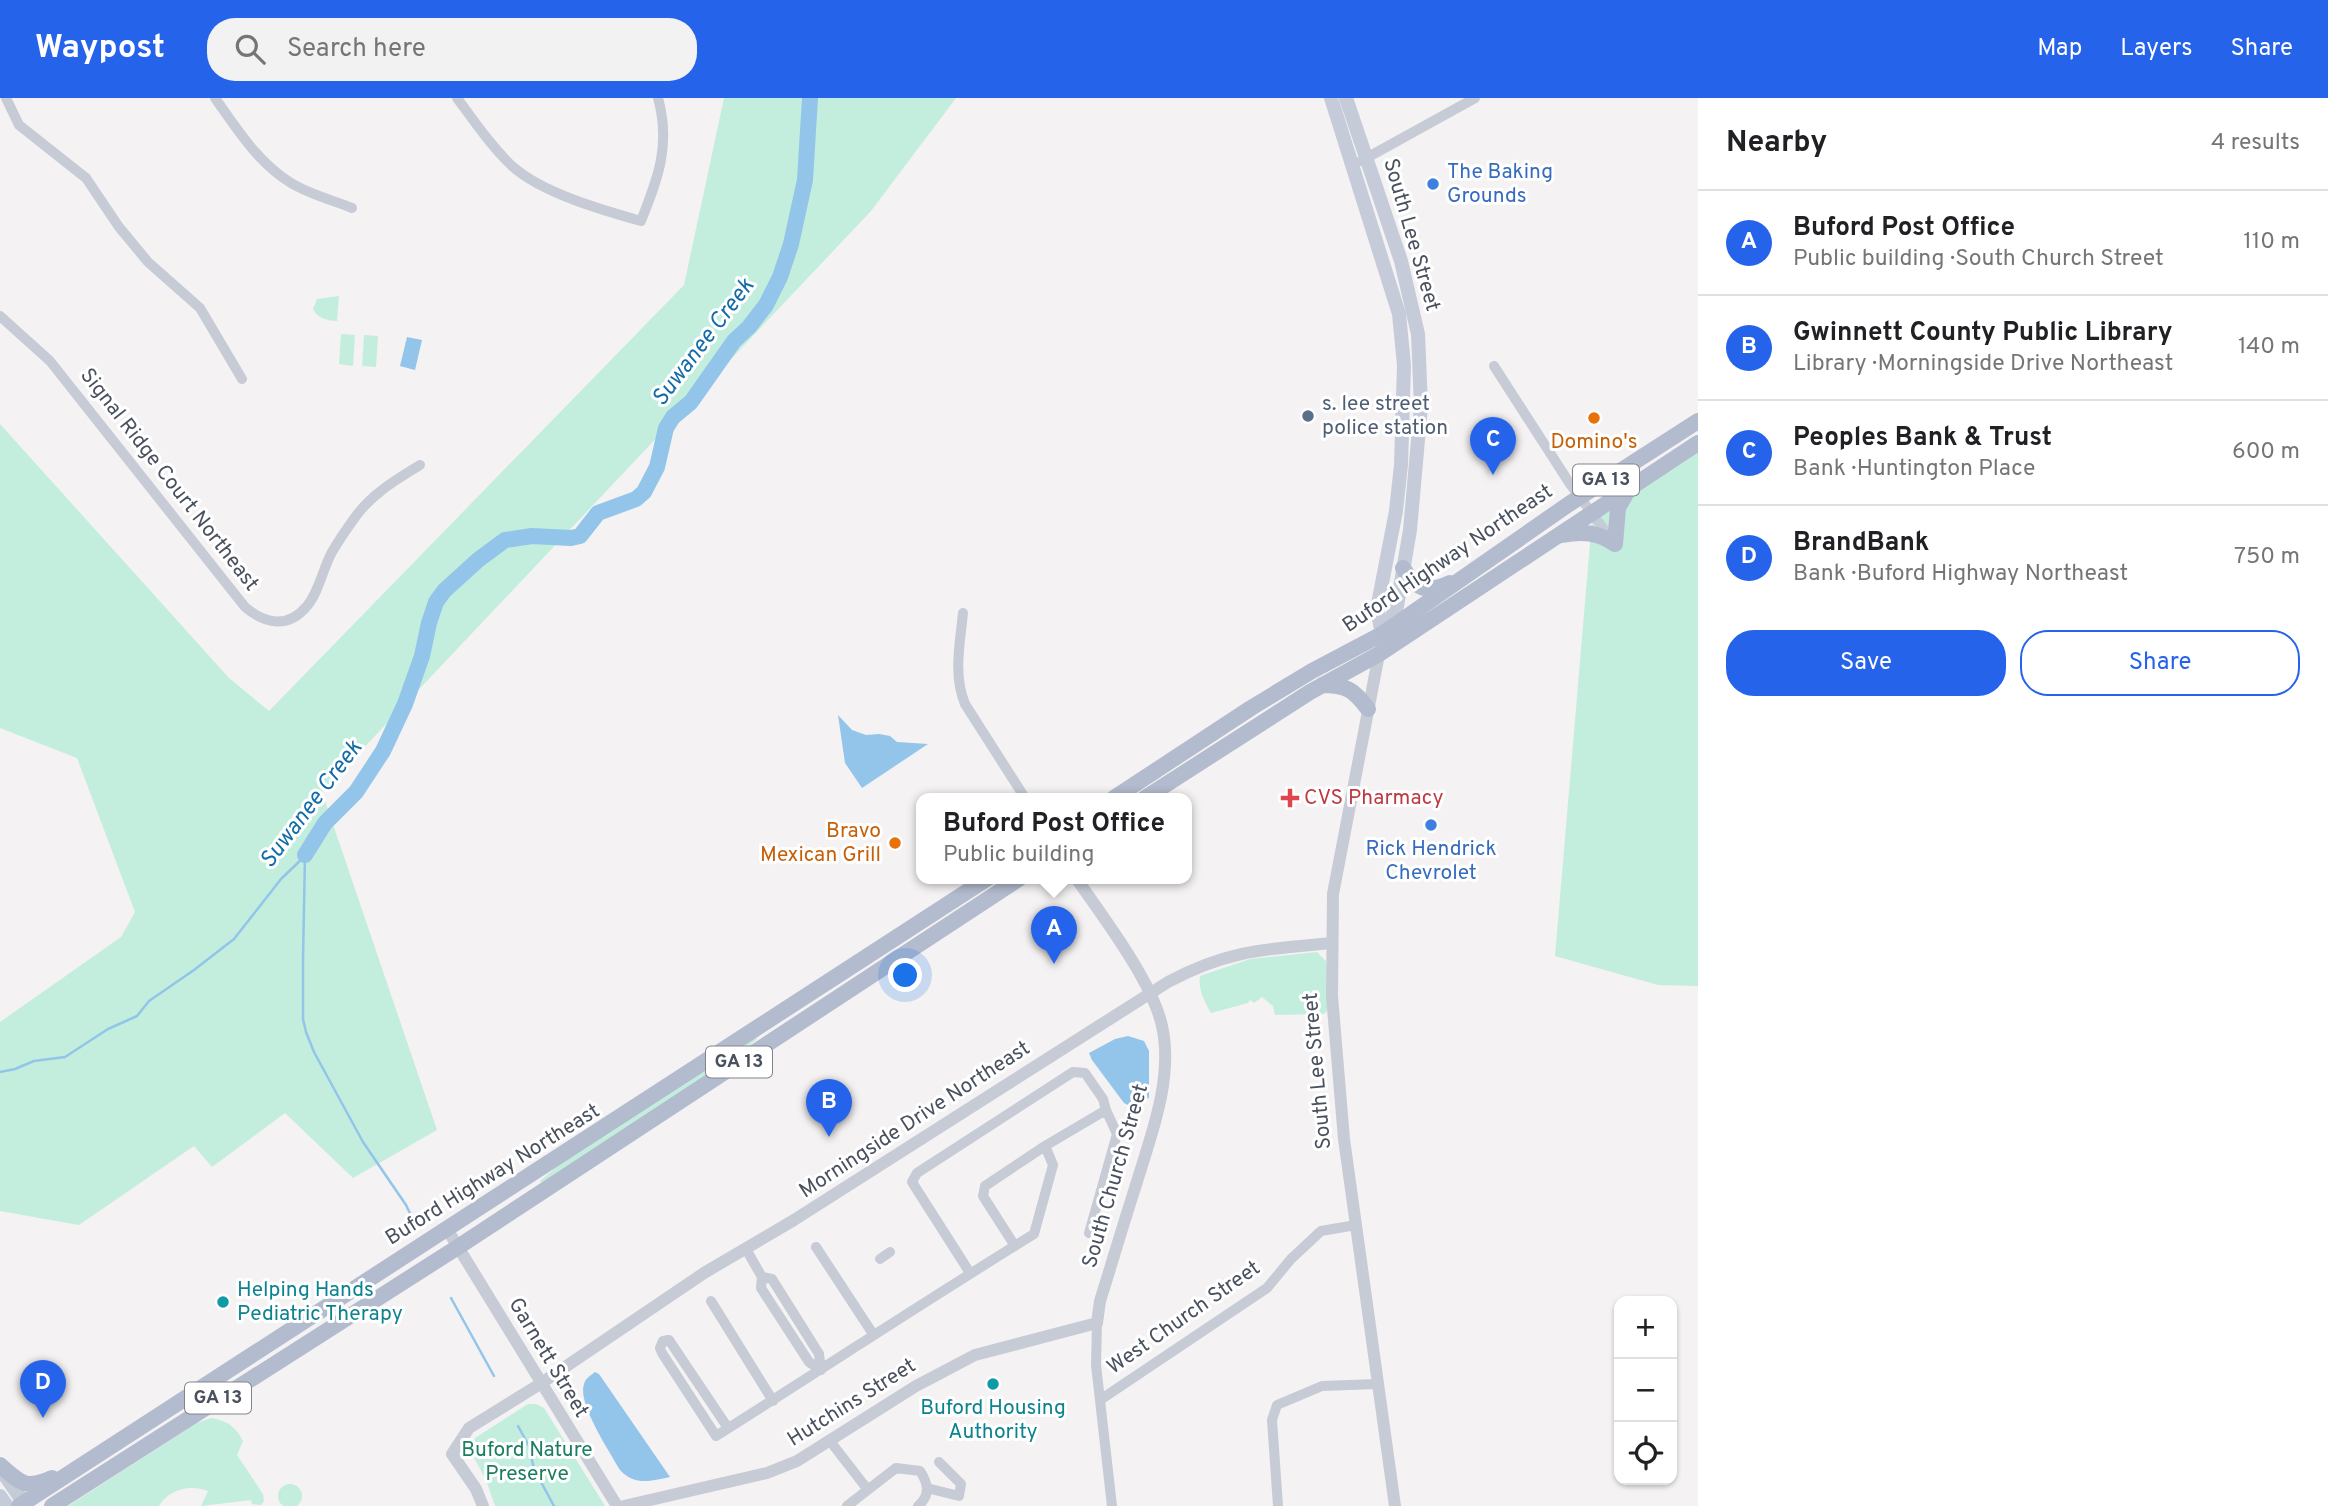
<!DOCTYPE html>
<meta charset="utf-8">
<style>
:root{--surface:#fff;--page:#f2f2f2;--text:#202124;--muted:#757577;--line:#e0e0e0;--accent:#2563eb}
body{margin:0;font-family:Overpass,sans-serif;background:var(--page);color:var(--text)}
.controls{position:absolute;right:21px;bottom:21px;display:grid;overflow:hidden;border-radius:14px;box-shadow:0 2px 5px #0004}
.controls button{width:63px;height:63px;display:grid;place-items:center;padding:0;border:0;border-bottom:2px solid var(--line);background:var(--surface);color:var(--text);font:35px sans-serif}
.you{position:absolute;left:906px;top:878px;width:24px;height:24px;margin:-18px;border:5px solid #fff;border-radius:50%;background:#1a73e8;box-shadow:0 0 0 10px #1a73e833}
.badge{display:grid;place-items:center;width:46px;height:46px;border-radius:50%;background:var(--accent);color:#fff;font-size:23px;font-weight:700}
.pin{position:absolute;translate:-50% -58px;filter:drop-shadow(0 2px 4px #0008)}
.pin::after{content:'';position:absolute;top:37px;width:24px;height:21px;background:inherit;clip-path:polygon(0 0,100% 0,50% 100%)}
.popup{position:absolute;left:916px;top:695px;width:276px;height:91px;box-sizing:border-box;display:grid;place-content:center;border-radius:14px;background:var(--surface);filter:drop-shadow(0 2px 5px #0005);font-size:23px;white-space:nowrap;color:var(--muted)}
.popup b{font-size:26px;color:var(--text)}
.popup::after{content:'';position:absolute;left:50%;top:100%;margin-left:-14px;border:14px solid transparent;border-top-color:var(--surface)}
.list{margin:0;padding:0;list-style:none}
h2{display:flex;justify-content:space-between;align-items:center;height:91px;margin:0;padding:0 28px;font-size:30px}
h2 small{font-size:23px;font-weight:400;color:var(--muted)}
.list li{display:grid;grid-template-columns:46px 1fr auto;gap:21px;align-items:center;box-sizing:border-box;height:105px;padding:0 28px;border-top:2px solid var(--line)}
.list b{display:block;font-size:26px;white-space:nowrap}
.list p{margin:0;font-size:23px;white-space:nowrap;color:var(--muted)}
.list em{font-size:23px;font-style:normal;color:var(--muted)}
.actions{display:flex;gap:14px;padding:21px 28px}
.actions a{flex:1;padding:16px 0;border:2px solid var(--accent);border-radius:28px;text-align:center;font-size:24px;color:var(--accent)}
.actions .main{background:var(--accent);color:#fff}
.icon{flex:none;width:38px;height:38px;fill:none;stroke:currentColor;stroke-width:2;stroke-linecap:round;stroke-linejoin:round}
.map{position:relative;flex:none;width:1698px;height:1408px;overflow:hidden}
header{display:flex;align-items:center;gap:42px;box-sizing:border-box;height:98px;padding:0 35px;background:var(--accent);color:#fff}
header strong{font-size:33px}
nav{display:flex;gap:38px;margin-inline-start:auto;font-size:24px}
.search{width:490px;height:63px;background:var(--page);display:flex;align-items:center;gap:18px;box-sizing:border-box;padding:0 24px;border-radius:28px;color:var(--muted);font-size:26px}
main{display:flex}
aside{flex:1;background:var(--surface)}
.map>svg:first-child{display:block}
.green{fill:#c3eedd}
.water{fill:#92c5e9}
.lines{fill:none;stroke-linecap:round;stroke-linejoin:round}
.stream{stroke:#92c5e9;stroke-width:2.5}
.river{stroke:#92c5e9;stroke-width:16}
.minor{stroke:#c6cbd5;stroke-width:10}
.tertiary{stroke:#c6cbd5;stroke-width:12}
.secondary{stroke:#c5cbd9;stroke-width:14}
.primary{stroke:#b3bbce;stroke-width:16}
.shop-dot{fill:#3f7fe0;stroke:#fff;stroke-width:2.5}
.service-dot{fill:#5c6f8a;stroke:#fff;stroke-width:2.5}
.food-dot{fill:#e8710a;stroke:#fff;stroke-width:2.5}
.health-dot{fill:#e0444e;stroke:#fff;stroke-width:2.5}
.culture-dot{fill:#0f9aa8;stroke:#fff;stroke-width:2.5}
.labels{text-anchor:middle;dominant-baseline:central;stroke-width:6;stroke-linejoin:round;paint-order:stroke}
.shield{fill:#fff;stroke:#80858e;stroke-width:2}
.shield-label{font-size:19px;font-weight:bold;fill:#4a515e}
.shop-label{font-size:21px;fill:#366cbe;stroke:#fff;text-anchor:start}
.street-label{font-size:21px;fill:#4a515e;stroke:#fff}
.service-label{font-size:21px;fill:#4e5e75;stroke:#fff;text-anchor:start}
.food-label{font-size:21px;fill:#c56008;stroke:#fff}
.health-label{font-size:21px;fill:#be3a42;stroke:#fff;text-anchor:start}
.culture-label{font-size:21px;fill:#0d838f;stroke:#fff;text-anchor:start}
.park-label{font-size:21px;fill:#1c7e61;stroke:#fff}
.water-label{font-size:23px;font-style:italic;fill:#136ba8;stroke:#fff}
</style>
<header>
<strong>Waypost</strong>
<div class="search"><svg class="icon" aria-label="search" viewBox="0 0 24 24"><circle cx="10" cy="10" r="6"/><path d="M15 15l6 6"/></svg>Search here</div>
<nav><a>Map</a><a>Layers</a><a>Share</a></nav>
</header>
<main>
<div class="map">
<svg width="1698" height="1408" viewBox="0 0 1698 1408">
<rect width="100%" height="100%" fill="#f4f2f2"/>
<path class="green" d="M 724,0 L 956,0 L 871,113 L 322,694 L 437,1032 L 353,1080 L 285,1015 L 212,1069 L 194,1048 L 79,1127 L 0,1113 L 0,924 L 121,839 L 135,814 L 77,660 L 0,630 L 0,326 L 229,580 L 269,613 L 684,187 Z
M 339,198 L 337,223 C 328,223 317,220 313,211 L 317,201 Z
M 341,236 L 355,237 L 353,268 L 339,266 Z
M 364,237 L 378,238 L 376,269 L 362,268 Z
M 1698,344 L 1698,888 L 1658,887 L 1555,858 L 1593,410 Z
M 1317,854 L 1326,863 L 1328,912 L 1324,916 L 1275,917 L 1273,908 L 1262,899 L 1254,905 L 1250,902 L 1248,905 L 1211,915 C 1204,904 1198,890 1200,878 L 1250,861 Z
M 756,939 L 757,941 L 739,957 L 541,1085 L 540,1083 L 561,1065 Z
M 528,1306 L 536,1306 L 544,1310 L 605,1408 L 495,1408 L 486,1382 L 471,1354 L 475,1340 Z
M 211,1320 C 228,1323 235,1328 243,1343 L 237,1357 L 263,1396 L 264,1403 L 261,1407 L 252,1406 L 251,1402 L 201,1408 L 208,1393 C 190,1386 169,1391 159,1408 L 68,1408 L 197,1325 Z
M278 1398a12 12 0 1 1 24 0a12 12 0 1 1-24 0Z"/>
<path class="water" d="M 407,239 L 422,242 L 415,272 L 400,268 Z
M 838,617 L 852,632 L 866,637 L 879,636 L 890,638 L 897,644 L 928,646 L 862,690 L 845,665 Z
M 1128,938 L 1144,943 L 1149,953 L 1149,1000 L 1128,1007 L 1124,1005 L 1092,962 L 1089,955 L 1115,941 Z
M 595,1274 L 599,1276 L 670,1379 C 650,1383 635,1388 620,1372 C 610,1354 577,1305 584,1286 C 585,1281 591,1277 595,1274 Z"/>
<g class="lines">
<path class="stream" d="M 305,757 L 303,861 L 303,921 L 306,934 L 314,954 L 363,1044 L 406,1107 L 417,1130
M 0,974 L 15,971 L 34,963 L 65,959 L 108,931 L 137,918 L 149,903 L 194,872 L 234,841 L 281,781 L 305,758
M 451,1200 L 494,1278
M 518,1328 L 529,1348 L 534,1371 L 554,1408"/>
<path class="river" d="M 305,757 L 325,725 L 356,694 L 383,653 L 405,606 L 422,558 L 429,525 L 436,504 L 444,493 L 478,462 L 505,442 L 532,438 L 571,440 L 580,438 L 598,415 L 636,401 L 644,394 L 657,369 L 666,330 L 673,319 L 691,304 L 734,243 L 749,229 L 766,207 L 780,179 L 791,146 L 805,82 L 810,0"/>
<path class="minor" d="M 6,0 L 19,27 L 86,80 L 119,129 L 148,164 L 200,210 L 242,281
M 215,0 C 237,31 258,65 291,85 C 309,96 332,102 352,110
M 457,0 C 474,23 491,48 512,68 C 542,95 602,112 641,123 C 658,80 671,47 658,0
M 1361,63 L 1475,0
M 0,218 L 50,263 L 245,509 C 265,526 288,531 307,508 C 319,494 323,470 332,454 C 339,442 348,429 356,418 C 373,395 396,382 420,367
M 1494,268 L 1570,386 L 1612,442
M 963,515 C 960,545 953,577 965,606 L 1025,700
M 1015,1148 L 983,1098 L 985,1088 L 1045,1048
M 816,1149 L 873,1236
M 746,1151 L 762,1179 L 761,1190 L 809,1264 L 821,1272 L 819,1256 L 772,1181 L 762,1179
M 880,1161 L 890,1154
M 970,1175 L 912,1084 L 917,1075 L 1073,974 L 1085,975 L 1103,1001 L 1106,1012
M 711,1203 L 773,1303
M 1097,1225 L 1096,1267 L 1112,1408
M 1100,1302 L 1267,1190 L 1291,1161 L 1321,1133 L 1356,1127
M 728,1330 L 669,1242 L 663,1243 L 660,1250 L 662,1255 L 716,1338 C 822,1271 927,1202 1034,1136 L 1053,1067 L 1045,1048 L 1106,1012 L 1117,1036 L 1089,1135
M 830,1343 L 868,1392
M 927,1390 L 959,1398 L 961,1386 L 939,1364
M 847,1408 L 896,1370 L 920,1373 C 928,1385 931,1397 918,1408
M 1278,1408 L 1272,1322 L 1277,1307 L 1322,1288 L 1377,1286"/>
<path class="tertiary" d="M 1379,556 L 1333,796 L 1332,898 L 1344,1041 L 1395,1408
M 447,1131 L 617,1408
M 483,1408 L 476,1391 L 452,1356 L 469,1330 L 540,1286 L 704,1175 L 794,1122 L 1168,884 C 1227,852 1266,851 1332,845
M 624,1408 L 767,1375 L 797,1363 L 916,1288 L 975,1257 L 1097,1225 L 1100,1203 C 1112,1165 1123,1127 1135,1090 C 1150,1040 1174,981 1162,928 C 1152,883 1103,819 1076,780"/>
<path class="secondary" d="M 1331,0 L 1399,216 L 1404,267 L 1401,367 L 1396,413 L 1377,511 L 1382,536
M 1346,0 L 1401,163 L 1418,236 L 1421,308 L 1410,432 L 1397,508 L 1382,537
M 1,1372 L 24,1405
M 0,1398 L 7,1408"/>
<path class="primary" d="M 1562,437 C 1582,433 1598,434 1615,446
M 1615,446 L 1618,410 L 1628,392
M 1403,470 C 1416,491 1426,496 1450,485
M 1322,587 C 1347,587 1354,592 1368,611
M 1114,700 L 1251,610 L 1312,573 L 1382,536 L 1569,406 L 1698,323
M 1145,700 L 1310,594 L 1379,556 L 1698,345
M 0,1367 C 20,1385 26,1392 52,1380
M 19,1408 L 988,780
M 52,1408 L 458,1149 L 1020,780"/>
</g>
<g class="shop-dot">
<circle cx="1433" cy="86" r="7"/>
<circle cx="1431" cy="727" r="7"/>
</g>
<circle class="service-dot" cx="1308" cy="318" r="7"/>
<g class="food-dot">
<circle cx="1594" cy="320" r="7"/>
<circle cx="895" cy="745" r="7"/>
</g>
<path class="health-dot" d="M1286.5 689.5h7v7h7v7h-7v7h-7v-7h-7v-7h7z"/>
<g class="culture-dot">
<circle cx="223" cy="1204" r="7"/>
<circle cx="993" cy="1286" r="7"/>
</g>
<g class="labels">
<g class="shield">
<rect x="1573" y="366.5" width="66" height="31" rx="5"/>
<rect x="706" y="948.5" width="66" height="31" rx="5"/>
<rect x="185" y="1284.5" width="66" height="31" rx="5"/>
</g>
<g class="shield-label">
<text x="1606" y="382">GA 13</text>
<text x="739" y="964">GA 13</text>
<text x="218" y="1300">GA 13</text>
</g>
<g class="shop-label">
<text x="1447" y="74">The Baking<tspan x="1447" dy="24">Grounds</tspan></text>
<text x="1431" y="751" text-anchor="middle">Rick Hendrick<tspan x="1431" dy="24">Chevrolet</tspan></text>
</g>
<g class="street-label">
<text transform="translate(1411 137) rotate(74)">South Lee Street</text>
<text transform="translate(169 382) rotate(52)">Signal Ridge Court Northeast</text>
<text transform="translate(1448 461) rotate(-34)">Buford Highway Northeast</text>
<text transform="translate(1318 973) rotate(-95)">South Lee Street</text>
<text transform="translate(915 1022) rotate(-33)">Morningside Drive Northeast</text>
<text transform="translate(493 1077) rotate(-32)">Buford Highway Northeast</text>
<text transform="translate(1116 1078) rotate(-74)">South Church Street</text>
<text transform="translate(1184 1220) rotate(-35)">West Church Street</text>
<text transform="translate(548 1260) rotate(59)">Garnett Street</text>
<text transform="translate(852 1305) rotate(-32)">Hutchins Street</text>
</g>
<g class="service-label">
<text x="1322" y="306">s. lee street<tspan x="1322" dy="24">police station</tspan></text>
</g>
<g class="food-label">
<text x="1594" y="344">Domino's</text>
<text x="881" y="733" text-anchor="end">Bravo<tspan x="881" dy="24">Mexican Grill</tspan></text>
</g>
<g class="health-label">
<text x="1304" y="700">CVS Pharmacy</text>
</g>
<g class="culture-label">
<text x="237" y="1192">Helping Hands<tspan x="237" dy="24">Pediatric Therapy</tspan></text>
<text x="993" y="1310" text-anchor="middle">Buford Housing<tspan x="993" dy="24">Authority</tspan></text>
</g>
<g class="park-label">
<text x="527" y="1352">Buford Nature<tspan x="527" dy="24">Preserve</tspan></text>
</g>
<g class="water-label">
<text transform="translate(704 245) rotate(-53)">Suwanee Creek</text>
<text transform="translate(312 707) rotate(-53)">Suwanee Creek</text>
</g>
</g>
</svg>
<div class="controls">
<button>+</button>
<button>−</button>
<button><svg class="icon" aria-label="locate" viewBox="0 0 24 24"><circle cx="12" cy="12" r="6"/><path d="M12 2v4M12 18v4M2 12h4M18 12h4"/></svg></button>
</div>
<div class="you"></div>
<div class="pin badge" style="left:1054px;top:866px">A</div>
<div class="popup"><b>Buford Post Office</b>Public building</div>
<div class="pin badge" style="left:829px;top:1039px">B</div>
<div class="pin badge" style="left:1493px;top:377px">C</div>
<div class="pin badge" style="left:43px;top:1320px">D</div>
</div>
<aside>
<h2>Nearby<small>4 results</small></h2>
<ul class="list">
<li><span class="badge">A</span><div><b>Buford Post Office</b><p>Public building · South Church Street</p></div><em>110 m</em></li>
<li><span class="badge">B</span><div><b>Gwinnett County Public Library</b><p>Library · Morningside Drive Northeast</p></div><em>140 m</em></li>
<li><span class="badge">C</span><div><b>Peoples Bank &amp; Trust</b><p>Bank · Huntington Place</p></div><em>600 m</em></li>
<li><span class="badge">D</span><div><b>BrandBank</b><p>Bank · Buford Highway Northeast</p></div><em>750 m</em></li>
</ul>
<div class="actions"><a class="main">Save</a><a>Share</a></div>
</aside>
</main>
